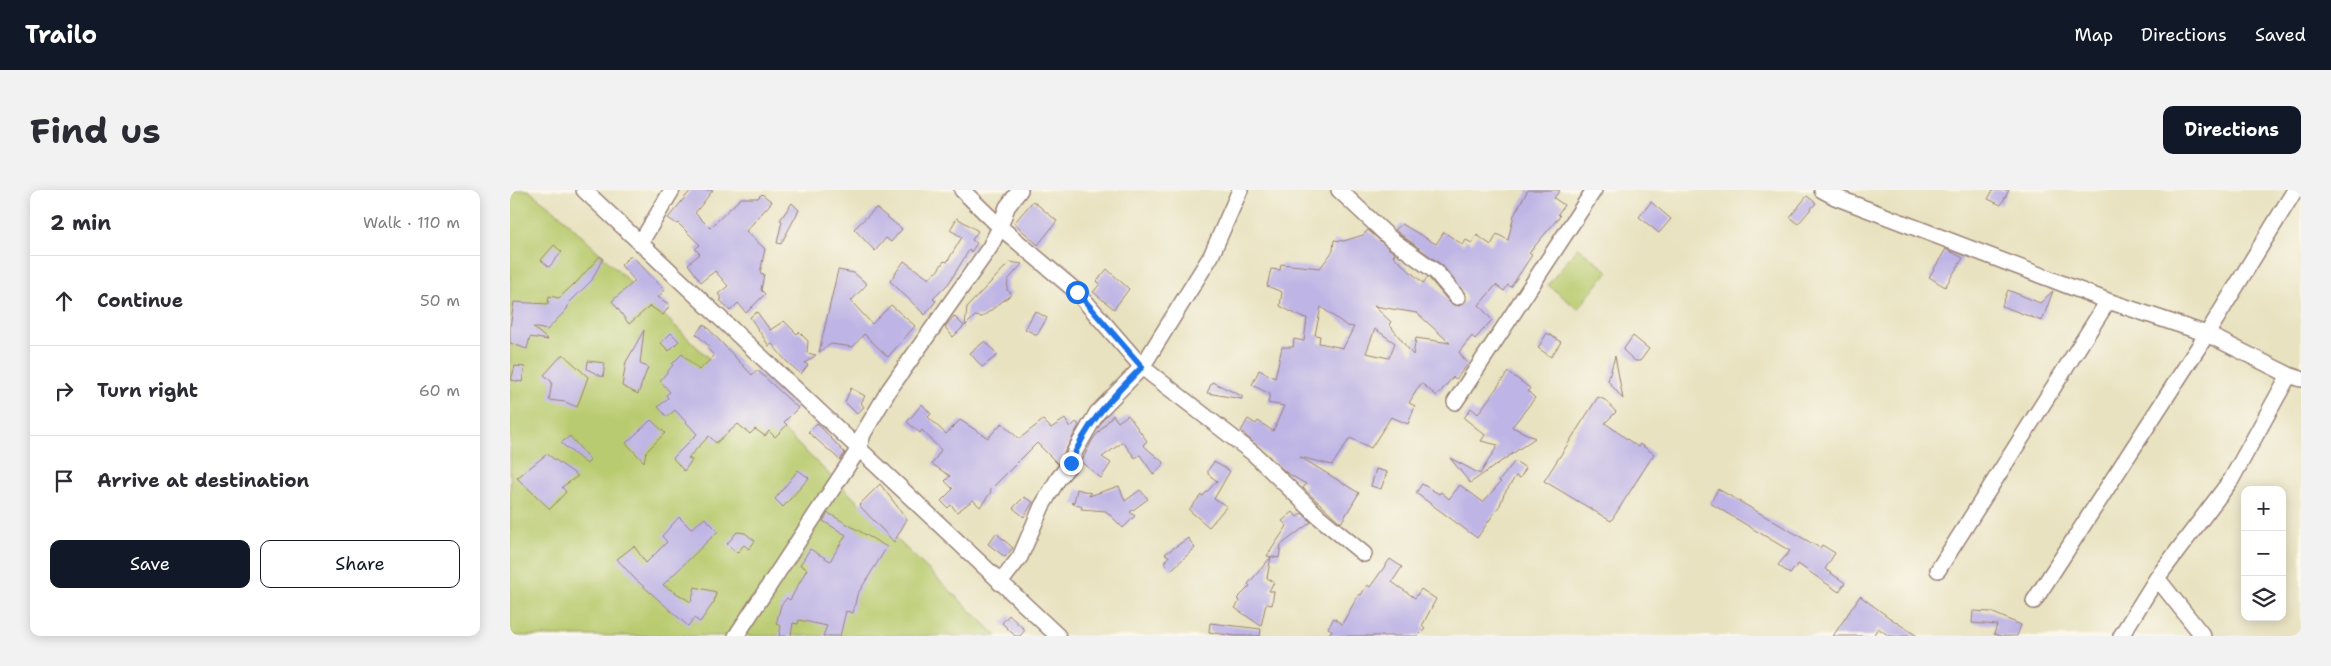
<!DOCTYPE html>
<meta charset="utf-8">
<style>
:root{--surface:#fff;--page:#f2f2f3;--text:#2b2b33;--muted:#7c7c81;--line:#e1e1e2;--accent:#111827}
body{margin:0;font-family:"Shantell Sans",sans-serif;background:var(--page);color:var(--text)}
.controls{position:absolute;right:15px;bottom:15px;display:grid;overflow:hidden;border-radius:10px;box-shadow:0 2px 12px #0003}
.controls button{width:45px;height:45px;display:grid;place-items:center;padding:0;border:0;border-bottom:1px solid var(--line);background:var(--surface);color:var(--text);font:25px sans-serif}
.stop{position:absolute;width:15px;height:15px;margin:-11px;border:4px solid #1a73e8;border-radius:50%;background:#fff}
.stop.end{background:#1a73e8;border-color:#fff;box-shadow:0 1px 5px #0008}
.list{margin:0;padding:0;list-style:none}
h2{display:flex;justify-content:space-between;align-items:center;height:65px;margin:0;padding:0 20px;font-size:21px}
h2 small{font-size:16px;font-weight:400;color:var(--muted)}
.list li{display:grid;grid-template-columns:32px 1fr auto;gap:15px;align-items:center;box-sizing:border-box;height:90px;padding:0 20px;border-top:1px solid var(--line)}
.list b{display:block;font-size:19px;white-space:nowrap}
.list em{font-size:16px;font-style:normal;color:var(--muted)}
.actions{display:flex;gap:10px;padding:15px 20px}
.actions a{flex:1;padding:11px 0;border:1px solid var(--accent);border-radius:10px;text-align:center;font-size:18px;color:var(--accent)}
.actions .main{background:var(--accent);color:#fff}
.icon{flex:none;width:28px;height:28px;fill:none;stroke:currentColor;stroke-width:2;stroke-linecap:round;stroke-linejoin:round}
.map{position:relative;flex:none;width:1791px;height:446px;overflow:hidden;border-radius:10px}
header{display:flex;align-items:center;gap:30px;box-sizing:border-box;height:70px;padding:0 25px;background:var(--accent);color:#fff}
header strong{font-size:24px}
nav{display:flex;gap:28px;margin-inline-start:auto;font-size:18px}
.intro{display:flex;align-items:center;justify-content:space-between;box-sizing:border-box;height:120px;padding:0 30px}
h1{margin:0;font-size:35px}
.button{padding:12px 22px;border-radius:10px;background:var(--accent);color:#fff;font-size:18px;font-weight:700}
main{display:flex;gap:30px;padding:0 30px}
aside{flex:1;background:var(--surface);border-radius:10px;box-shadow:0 2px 12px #0003}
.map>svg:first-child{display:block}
.green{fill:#b9cb6f;stroke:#82754d}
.building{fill:#beb4e5;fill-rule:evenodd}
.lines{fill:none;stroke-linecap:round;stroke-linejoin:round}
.minor-casing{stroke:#998076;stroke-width:18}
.minor{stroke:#fff;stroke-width:15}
.route{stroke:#1a73e8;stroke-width:6}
</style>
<header>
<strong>Trailo</strong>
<nav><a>Map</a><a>Directions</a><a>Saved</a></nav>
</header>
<div class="intro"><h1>Find us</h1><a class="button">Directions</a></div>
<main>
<aside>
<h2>2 min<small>Walk · 110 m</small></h2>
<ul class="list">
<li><svg class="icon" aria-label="ahead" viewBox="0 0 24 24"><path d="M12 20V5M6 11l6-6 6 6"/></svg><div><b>Continue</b></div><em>50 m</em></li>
<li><svg class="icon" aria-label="right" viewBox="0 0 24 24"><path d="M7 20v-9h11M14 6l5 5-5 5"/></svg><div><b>Turn right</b></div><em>60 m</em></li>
<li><svg class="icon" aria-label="arrive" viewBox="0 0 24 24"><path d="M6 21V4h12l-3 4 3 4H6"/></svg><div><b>Arrive at destination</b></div></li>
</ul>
<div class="actions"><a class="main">Save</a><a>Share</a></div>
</aside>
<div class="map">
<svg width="1791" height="446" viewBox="0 0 1791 446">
<rect width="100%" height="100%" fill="#fbf7ec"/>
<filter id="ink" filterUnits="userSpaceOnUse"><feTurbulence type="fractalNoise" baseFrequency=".02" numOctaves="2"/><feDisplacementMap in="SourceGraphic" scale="10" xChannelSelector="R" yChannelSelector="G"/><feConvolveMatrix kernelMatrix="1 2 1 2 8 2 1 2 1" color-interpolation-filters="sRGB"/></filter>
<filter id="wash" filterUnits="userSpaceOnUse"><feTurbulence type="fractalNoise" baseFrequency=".0096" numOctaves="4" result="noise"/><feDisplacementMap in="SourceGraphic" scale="20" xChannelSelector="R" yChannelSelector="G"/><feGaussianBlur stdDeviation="1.12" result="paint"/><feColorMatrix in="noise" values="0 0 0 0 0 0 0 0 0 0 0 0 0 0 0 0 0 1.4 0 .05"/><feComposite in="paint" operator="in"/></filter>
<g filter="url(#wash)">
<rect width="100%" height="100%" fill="#e8e2c0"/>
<path class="green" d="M 0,0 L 18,0 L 49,24 L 487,446 L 0,446 Z
M 1068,57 L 1098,81 L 1068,119 L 1038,95 Z"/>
<g id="blocks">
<path class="building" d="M 181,0 L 203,0 L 185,23 L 200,38 L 231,8 L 248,8 L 252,4 L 262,12 L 236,41 L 255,59 L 250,83 L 254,84 L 251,100 L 255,104 L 236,123 L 228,113 L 220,121 L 210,110 L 212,109 L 208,104 L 218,96 L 205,81 L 191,92 L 178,74 L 190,64 L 185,59 L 190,55 L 168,33 L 167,34 L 158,28 Z
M 1018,0 L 1050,0 L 1044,8 L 1054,15 L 1048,24 L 1050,26 L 1019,63 L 1022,65 L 1001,97 L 998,95 L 994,101 L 986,95 L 969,115 L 982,130 L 965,149 L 962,146 L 949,162 L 958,174 L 946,189 L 943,187 L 927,206 L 911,193 L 899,213 L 905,216 L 898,234 L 881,227 L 861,258 L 840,248 L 822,275 L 790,267 L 849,303 L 831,333 L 793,298 L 796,294 L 777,283 L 731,241 L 738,229 L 746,234 L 748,231 L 763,241 L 774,216 L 758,213 L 760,204 L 742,195 L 749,180 L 765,188 L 772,157 L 783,157 L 784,149 L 794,151 L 797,128 L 791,127 L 770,116 L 772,102 L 757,96 L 761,79 L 770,80 L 771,74 L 810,78 L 823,61 L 824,50 L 834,51 L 853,45 L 858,40 L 885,64 L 883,66 L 913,93 L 918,87 L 940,113 L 949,116 L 956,111 L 956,105 L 933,76 L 885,40 L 892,34 L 926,54 L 934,42 L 953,55 L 956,50 L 962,53 L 967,45 L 981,55 L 987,44 L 998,50 L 1004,25 ZM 864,116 L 907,123 L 940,153 L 906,148 L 903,165 L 879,134 L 881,132 ZM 811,117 L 837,136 L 844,137 L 833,158 L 809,153 L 810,146 L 805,145 ZM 865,139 L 885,153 L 879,168 L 856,163 Z
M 1483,0 L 1499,0 L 1491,15 L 1478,9 Z
M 1297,6 L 1306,13 L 1288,34 L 1280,27 Z
M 523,11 L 547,31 L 528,55 L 504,33 Z
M 1141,12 L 1161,29 L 1149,43 L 1129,27 Z
M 282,13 L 289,20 L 271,54 L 267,53 L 272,31 L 270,30 Z
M 366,18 L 392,39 L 381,52 L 376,48 L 365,61 L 344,39 Z
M 447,28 L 468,41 L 462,50 L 467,53 L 461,62 L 459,60 L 439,93 L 423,109 L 426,111 L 415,125 L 380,91 L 394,71 L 419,89 L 425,82 L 426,83 L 434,71 L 437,72 L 452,47 L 440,40 Z
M 44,55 L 52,62 L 39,77 L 31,70 Z
M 1436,59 L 1453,68 L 1435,97 L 1419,87 Z
M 121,65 L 155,100 L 148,107 L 160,115 L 153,125 L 140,116 L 119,134 L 102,111 L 125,91 L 111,75 Z
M 90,66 L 93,68 L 82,90 L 59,113 L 57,119 L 37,140 L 23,137 L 38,150 L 20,147 L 17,159 L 0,153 L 0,137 L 4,112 L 38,114 L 39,106 L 49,108 L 65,93 L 64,95 Z
M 500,72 L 512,74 L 498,90 L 497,100 L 502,104 L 472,127 L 465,126 L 455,136 L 457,117 Z
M 597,79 L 619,99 L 604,119 L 583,102 L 590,94 L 587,91 Z
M 328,80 L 344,83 L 357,94 L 341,111 L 362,134 L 381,115 L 405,136 L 378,167 L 354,144 L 343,157 L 321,154 L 309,162 Z
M 1498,100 L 1530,113 L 1543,101 L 1532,131 L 1492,116 Z
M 525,121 L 537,128 L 527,145 L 515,139 Z
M 247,122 L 260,140 L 274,131 L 287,144 L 289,142 L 298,151 L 297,163 L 306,165 L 295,173 L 298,175 L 291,184 L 276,171 L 262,154 L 259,156 L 255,150 L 240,127 Z
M 444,126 L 454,136 L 443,147 L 435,137 Z
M 194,134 L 242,185 L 247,180 L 288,218 L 274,232 L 277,235 L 265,247 L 259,241 L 255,246 L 245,239 L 240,244 L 228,234 L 206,253 L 199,246 L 178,268 L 182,270 L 174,281 L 163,268 L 187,244 L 165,220 L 157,227 L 148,217 L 158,208 L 156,205 L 160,202 L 150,191 L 163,175 L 162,174 L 172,164 L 189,180 L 204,166 L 197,158 L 199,156 L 186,144 Z
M 134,140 L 130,174 L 138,177 L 128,204 L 112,196 L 116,172 Z
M 161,143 L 169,151 L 159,161 L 151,153 Z
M 1037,143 L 1051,152 L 1041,167 L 1028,158 Z
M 1123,146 L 1139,159 L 1130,171 L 1125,171 L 1113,160 Z
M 475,151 L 488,165 L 472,177 L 460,163 Z
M 53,164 L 78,187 L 67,217 L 55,212 L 39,210 L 42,192 L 34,185 Z
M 1105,166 L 1113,209 L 1098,191 Z
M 78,171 L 95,173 L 93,187 L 77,179 Z
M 5,176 L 15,177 L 12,192 L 1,190 Z
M 998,182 L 1020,198 L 1018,201 L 1025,208 L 1002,237 L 1025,248 L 960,293 L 940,268 L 970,284 L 988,255 L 971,251 L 975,245 L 954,228 L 961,218 L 968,224 Z
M 702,192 L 732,206 L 732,209 L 697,203 Z
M 341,198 L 355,206 L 351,213 L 354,217 L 347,224 L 335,212 Z
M 1088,207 L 1095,210 L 1106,222 L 1095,233 L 1128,257 L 1130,254 L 1144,264 L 1101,331 L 1034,291 Z
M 412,214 L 421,224 L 418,227 L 436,244 L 450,230 L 478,248 L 492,233 L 509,249 L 533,230 L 541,238 L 555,229 L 560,238 L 566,232 L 569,235 L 548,274 L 527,253 L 480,300 L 481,302 L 470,317 L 463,310 L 447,322 L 441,315 L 438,318 L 431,311 L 443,299 L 435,291 L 440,286 L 422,274 L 431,260 L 412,240 L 410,243 L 397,232 Z
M 603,225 L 608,232 L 618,225 L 637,251 L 633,255 L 654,273 L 644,285 L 630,265 L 625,268 L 613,252 L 592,267 L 601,273 L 591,288 L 571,272 L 583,249 Z
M 141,230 L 155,243 L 136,262 L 134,272 L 116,253 Z
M 307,233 L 335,263 L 330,270 L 298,242 Z
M 60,246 L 80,270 L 77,274 L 51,253 Z
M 37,264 L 68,286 L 52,297 L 56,302 L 40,319 L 7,288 Z
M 1005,271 L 1016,278 L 1010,288 L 1006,286 L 994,304 L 990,315 L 967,348 L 906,303 L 912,294 L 929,304 L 931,302 L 939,309 L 950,295 L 973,312 L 991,292 L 989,291 Z
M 704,272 L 720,281 L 704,309 L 717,316 L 699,337 L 679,320 L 691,305 L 693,306 L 707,291 L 698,284 L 698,280 Z
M 866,279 L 877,282 L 871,299 L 861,296 Z
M 288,280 L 299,288 L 273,317 L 265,309 Z
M 370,294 L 397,329 L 384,352 L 349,315 Z
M 609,296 L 615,311 L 630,300 L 638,309 L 620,322 L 625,326 L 613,338 L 596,321 L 571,319 L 572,317 L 561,313 L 564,312 L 567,299 L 581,303 L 579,306 Z
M 1208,299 L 1310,358 L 1312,355 L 1325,363 L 1315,379 L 1335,393 L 1329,402 L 1288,374 L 1280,384 L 1268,375 L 1280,361 L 1200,313 Z
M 514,307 L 523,312 L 514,327 L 503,318 Z
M 783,322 L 787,327 L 792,323 L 801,332 L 771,355 L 769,368 L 757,366 L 777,336 L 772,331 Z
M 318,323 L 377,357 L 347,405 L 343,423 L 336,421 L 330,446 L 313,446 L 317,436 L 289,430 L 288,434 L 283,433 L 281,446 L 269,446 L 271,436 L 266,434 L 271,415 L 277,408 L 280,410 L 297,379 L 290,375 L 300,359 L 320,371 L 336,345 L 313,331 Z
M 169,327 L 181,339 L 195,328 L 208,341 L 153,395 L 181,412 L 185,397 L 206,402 L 204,412 L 190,432 L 184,428 L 178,436 L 124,388 L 107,369 L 124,356 L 136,373 L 157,352 L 152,346 Z
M 227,342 L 235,343 L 245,351 L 239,359 L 234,355 L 227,363 L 217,354 Z
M 486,343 L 503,358 L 495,367 L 478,354 Z
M 678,348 L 685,358 L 661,380 L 654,373 L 659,366 L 655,364 Z
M 761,367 L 757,388 L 764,392 L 759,401 L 764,401 L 762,415 L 756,414 L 751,436 L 725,418 L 730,411 L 727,409 L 740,396 L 738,394 Z
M 880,369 L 892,377 L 882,392 L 905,408 L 911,399 L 926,409 L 912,436 L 915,439 L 908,446 L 818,446 L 822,440 L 818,438 L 824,428 L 832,434 L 849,404 L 851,405 L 857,395 L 860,397 Z
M 1350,406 L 1377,426 L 1407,446 L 1379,446 L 1368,438 L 1363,446 L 1323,446 Z
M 1463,421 L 1481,422 L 1511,435 L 1507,446 L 1491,446 L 1484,444 L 1487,435 L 1462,433 Z
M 499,425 L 515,440 L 510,446 L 505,446 L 492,433 Z
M 700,433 L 751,439 L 750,446 L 725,446 L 699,442 Z"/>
</g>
</g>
<g filter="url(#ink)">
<use href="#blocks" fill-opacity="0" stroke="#998076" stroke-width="1"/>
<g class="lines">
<defs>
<path id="minor" d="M 74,0 L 548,446
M 510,0 L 497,17 L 490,37 L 567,102 L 632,177 L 744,264 L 808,326 L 854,364
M 829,0 L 881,49 L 926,82 L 947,107
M 1312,0 L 1325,7 L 1598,111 L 1697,144 L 1779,185 L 1791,189
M 131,52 L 162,0
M 945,212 L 1084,0
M 1428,380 L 1598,111
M 1647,388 L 1693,446
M 490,393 L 510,367 L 532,316 L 548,289 L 561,273 L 565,261 L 587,223 L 632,177 L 701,66 L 730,0
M 1524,411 L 1697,144 L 1785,0
M 226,446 L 348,260 L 353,244 L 379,200 L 480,57 L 490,37 L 452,0
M 1611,446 L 1647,388 L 1721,290 L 1779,185"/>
</defs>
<use href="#minor" class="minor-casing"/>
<use href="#minor" class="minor"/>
</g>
</g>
<g class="lines" filter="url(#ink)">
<path class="route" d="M 561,273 C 575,234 603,206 632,177 L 567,102"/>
</g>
</svg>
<div class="controls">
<button>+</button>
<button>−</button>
<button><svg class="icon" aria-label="layers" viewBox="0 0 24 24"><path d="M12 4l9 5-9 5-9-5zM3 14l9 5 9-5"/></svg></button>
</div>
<div class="stop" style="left:567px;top:102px"></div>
<div class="stop end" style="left:561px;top:273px"></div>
</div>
</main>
